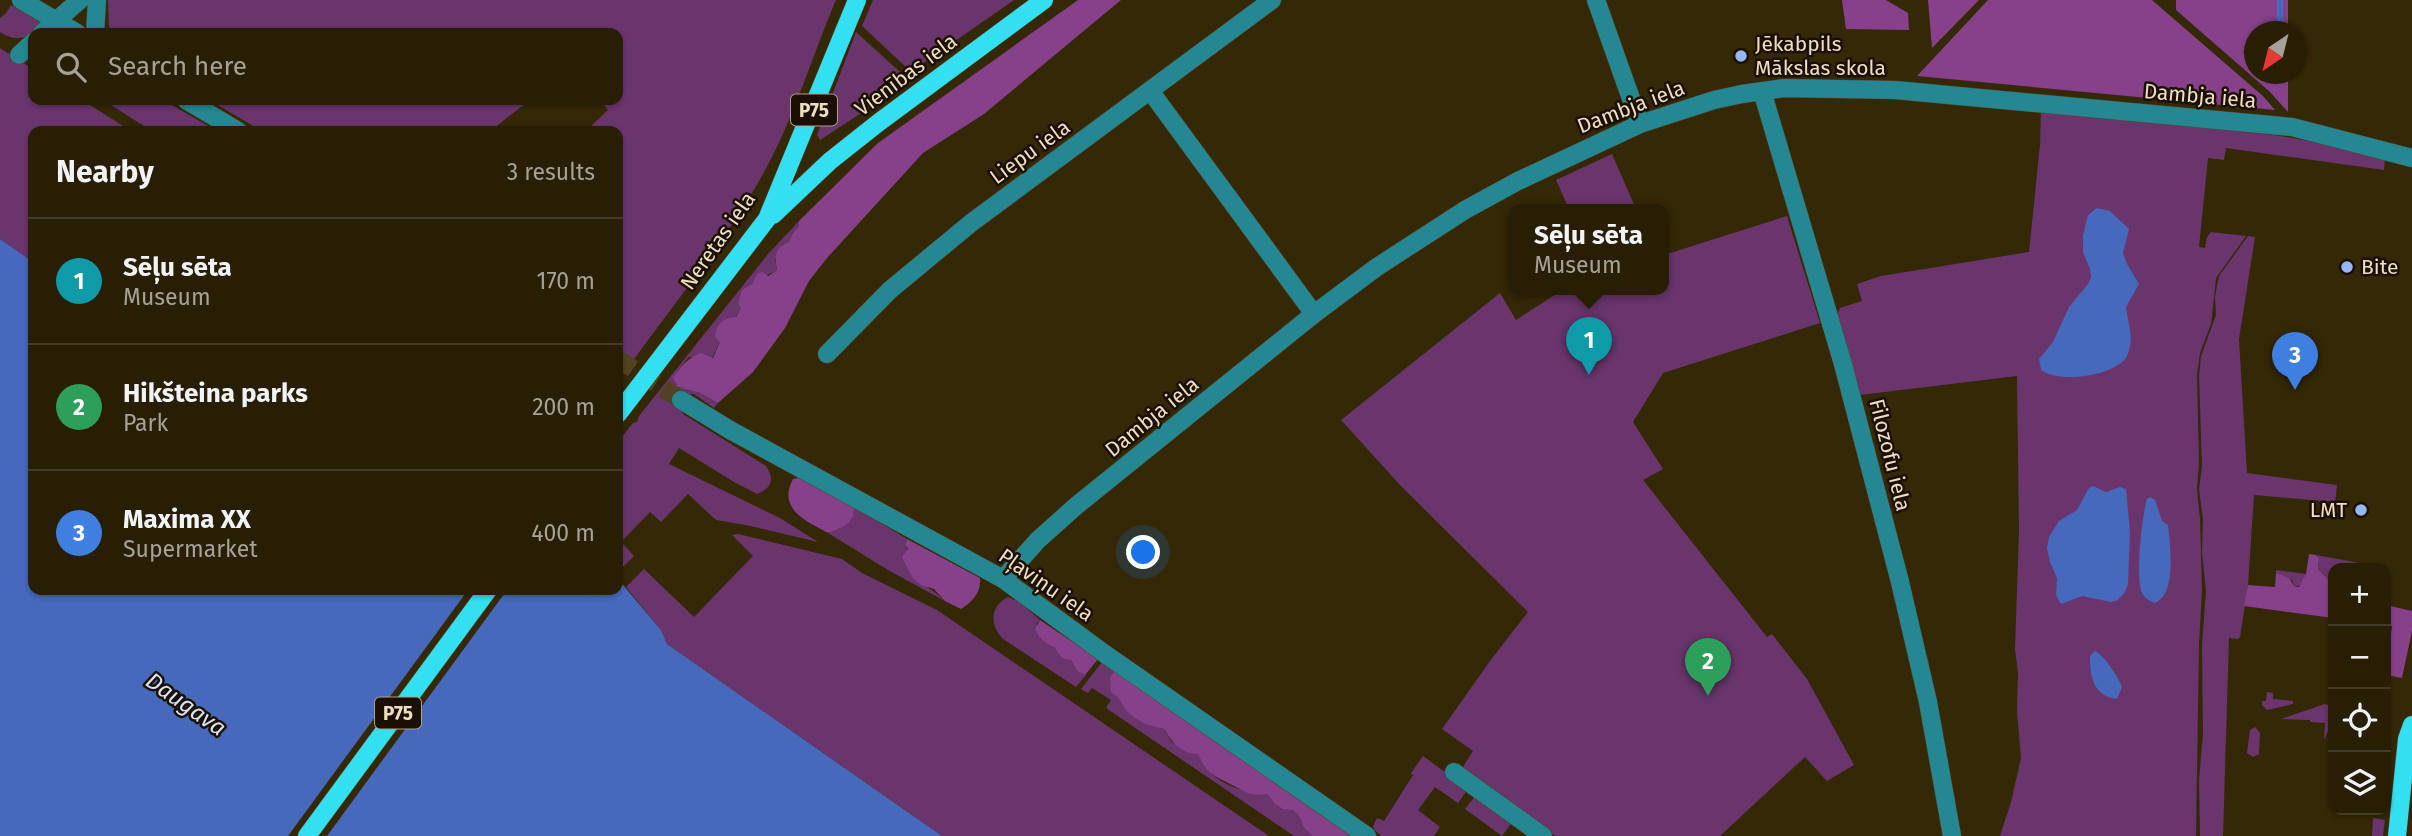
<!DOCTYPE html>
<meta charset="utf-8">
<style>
:root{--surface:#281e04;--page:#30270e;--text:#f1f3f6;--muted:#a5a29a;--line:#443c26;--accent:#1a73e8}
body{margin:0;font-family:"Fira Sans",sans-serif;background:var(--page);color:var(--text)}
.controls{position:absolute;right:21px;bottom:21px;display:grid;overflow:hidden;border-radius:14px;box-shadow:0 2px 5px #0004}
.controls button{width:63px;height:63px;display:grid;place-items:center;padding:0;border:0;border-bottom:2px solid var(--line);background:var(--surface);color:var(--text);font:35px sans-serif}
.compass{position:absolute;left:2244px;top:21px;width:63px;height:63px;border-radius:50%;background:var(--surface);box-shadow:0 2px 5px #0004;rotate:215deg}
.you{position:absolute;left:1144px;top:553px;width:24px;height:24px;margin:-18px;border:5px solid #fff;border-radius:50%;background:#1a73e8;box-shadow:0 0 0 10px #1a73e833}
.badge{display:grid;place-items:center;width:46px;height:46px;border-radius:50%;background:var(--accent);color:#fff;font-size:23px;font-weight:700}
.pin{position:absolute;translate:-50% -58px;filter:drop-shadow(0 2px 4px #0008)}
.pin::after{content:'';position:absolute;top:37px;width:24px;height:21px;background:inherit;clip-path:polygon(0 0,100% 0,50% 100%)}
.popup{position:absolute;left:1508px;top:204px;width:161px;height:91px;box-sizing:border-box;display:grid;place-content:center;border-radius:14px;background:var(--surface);filter:drop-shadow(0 2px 5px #0005);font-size:23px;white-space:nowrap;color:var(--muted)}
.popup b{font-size:26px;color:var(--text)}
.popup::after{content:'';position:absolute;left:50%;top:100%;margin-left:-14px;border:14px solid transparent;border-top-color:var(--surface)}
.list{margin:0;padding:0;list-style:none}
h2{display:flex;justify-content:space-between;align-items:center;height:91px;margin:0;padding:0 28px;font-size:30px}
h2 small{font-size:23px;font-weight:400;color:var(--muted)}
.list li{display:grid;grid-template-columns:46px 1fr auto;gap:21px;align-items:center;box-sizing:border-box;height:126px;padding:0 28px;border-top:2px solid var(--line)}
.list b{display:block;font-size:26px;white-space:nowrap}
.list p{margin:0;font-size:23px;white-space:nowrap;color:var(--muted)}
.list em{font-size:23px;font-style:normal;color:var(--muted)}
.icon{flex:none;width:38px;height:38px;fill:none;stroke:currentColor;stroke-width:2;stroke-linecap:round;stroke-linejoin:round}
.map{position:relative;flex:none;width:2412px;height:836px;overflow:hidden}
.search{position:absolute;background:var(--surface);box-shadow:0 2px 5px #0004;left:28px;top:28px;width:595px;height:77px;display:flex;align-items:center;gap:18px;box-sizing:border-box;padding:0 24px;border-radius:14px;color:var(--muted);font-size:26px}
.panel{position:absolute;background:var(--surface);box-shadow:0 2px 5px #0004;left:28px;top:126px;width:595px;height:469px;border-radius:14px}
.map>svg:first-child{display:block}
.green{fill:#6a356d}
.forest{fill:#86418a}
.water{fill:#4769bc}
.pier{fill:#352806}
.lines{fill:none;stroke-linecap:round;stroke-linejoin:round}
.stream{stroke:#4769bc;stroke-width:6}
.minor-tunnel{stroke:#514322;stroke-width:18;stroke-dasharray:18 9;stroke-linecap:butt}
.minor-casing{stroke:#534524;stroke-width:19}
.major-casing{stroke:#534524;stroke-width:19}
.minor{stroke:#248791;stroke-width:18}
.major{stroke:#33dff0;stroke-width:18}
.poi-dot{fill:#96b6fd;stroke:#1b1000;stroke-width:2.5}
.labels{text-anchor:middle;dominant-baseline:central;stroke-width:5;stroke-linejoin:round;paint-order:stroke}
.shield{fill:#1b1000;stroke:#afa187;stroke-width:2}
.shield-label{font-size:19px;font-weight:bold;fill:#eedfc1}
.poi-label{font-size:21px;fill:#eedfc1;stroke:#1b1000;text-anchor:start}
.street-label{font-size:21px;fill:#eedfc1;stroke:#1b1000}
.water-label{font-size:23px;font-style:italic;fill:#d9e4fa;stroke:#1b1000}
</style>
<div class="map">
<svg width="2412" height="836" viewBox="0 0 2412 836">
<rect width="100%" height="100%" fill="#352806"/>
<path class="green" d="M 108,0 L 836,0 C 811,59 793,121 762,176 C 721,248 666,314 618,381 L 618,215 L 623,208 L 618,204 L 618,131 L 586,131 L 608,110 L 600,100 L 618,100 L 618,33 L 112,33 L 109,26 Z
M 873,0 L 1014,0 L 912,71 L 908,69 L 862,26 Z
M 11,5 L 40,21 L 42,24 C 31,38 16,43 0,32 L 0,18 L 6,13 Z
M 856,32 L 910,81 L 820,140 L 817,135 Z
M 0,48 L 33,69 L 33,100 L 82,100 L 131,131 L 33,131 L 33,262 L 0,239 Z
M 103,100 L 163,100 L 217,131 L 152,131 Z
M 209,100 L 530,100 L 490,131 L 262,131 Z
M 2041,109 L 2274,135 L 2310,141 L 2385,159 L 2384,170 L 2226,148 L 2224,160 L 2208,158 L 2199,247 L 2205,248 L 2207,237 L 2211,232 L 2246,236 L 2216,278 L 2211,324 L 2200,353 L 2197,374 L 2199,464 L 2197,489 L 2200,519 L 2202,590 L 2199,644 L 2196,836 L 2000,836 L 2011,802 L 2021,758 L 2017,712 L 2018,673 L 2015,649 L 2019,531 L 2017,376 L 1860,395 L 1836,318 L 1840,308 L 1862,301 L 1857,284 L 1881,276 L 2029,252 L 2040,145 Z
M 1612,154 L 1636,209 L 1569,209 L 1556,180 Z
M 1787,216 L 1820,323 L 1663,373 L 1633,422 L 1663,469 L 1643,480 L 1767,637 L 1772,634 L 1807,679 L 1854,765 L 1827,781 L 1805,757 L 1720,836 L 1555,836 L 1461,770 L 1473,751 L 1442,729 L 1490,661 L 1528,612 L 1400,485 L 1341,420 L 1500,293 L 1516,320 L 1564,289 L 1664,289 L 1664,255 Z
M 799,221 L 799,226 L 792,234 L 789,242 L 782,245 L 775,260 L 777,270 L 752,283 L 741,308 L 720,342 L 712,358 L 689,357 L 677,371 L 678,387 L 700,393 L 718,403 L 714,408 L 694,394 L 688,394 L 680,408 L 683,414 L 766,466 C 775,479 772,488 757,494 L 734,482 L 679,448 L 669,464 L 780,518 L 818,542 L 746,525 L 716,520 L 688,494 L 661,522 L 650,512 L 621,542 L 634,556 L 618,572 L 618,442 L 633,423 L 637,422 L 639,416 L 768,254 Z
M 2248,236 L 2255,237 L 2239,339 L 2247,473 L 2337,485 L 2335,502 L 2254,495 L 2248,585 L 2240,637 L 2238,639 L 2229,638 L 2223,836 L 2200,836 L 2199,780 L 2203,733 L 2202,645 L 2206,591 L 2202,552 L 2203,519 L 2199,490 L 2202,466 L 2199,375 L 2201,356 L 2216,315 L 2215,297 L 2219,276 Z
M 854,507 L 907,539 L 905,545 C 910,552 906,559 909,566 C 916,584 933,588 945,601 L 888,570 L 828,533 L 841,528 L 854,513 Z
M 738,534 L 842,559 L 862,573 L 937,610 L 1269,836 L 942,836 L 667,644 L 661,630 L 626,587 L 644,569 L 694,617 L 753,556 L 732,535 Z
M 2316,555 L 2360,563 L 2359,568 L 2333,568 L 2333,584 L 2318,569 L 2319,563 Z
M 2276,570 L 2306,574 L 2301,585 L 2295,587 L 2292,580 L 2276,573 Z
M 1008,597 L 1021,603 L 1040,620 L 1036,624 L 1055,647 L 1071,660 L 1077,671 L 1086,675 L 1076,687 L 1003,639 C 990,625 989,607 1008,597 Z
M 1102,662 L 1114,671 L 1110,677 C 1122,705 1131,723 1164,729 L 1172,742 L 1198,754 C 1210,783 1238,791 1267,794 L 1274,803 L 1293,810 L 1299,816 L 1304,828 L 1312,836 L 1294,836 L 1106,708 L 1111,700 L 1092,688 L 1088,693 L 1081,689 Z
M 2267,692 L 2273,693 L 2273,699 L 2293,701 L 2293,704 L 2267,710 L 2262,705 L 2262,701 L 2266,701 Z
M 2325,704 L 2328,705 C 2335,715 2329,730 2324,740 L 2325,723 L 2310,722 L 2310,720 L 2281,719 Z
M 2255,727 L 2260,733 L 2259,754 L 2253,757 L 2247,753 L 2250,730 Z
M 1423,756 L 1468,789 L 1458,803 L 1435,787 L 1418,810 L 1440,827 L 1434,836 L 1381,836 L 1374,829 L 1373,826 L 1377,818 L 1384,821 L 1413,775 L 1411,773 Z
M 1476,795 L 1513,821 L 1502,836 L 1465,809 Z
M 2373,818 L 2385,820 L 2383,836 L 2372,836 Z"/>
<path class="forest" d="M 1078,0 L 1121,0 L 984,114 L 923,153 L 827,258 L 809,281 L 785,328 L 753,372 L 718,403 L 700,393 L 678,387 L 673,378 C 680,366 688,358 701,353 L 713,358 L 720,342 L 715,337 C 716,323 723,318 736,317 L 741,308 L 738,303 L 742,290 L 752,284 L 758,273 L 763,272 L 768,276 L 777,270 C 774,256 775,247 789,242 L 792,234 L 799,226 L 799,221 L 878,143 Z
M 1842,0 L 1886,0 L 1908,13 L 1909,30 L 1846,29 Z
M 1928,0 L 1979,0 L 1932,48 Z
M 1988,0 L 2152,0 L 2264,97 L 2275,110 L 1917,76 Z
M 2176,0 L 2288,0 L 2288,31 L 2254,32 L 2254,74 L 2288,74 L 2288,112 L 2270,92 L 2176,10 Z
M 802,477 L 854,507 C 855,523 841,529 828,533 C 806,521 777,509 793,479 Z
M 907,539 L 980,578 C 981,593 973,601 961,609 L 945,601 L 934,589 L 921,585 L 912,577 L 902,557 L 908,549 L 905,545 Z
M 2309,554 L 2316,555 L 2319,559 L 2318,569 L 2333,584 L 2333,618 L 2244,606 L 2248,585 L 2275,587 L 2276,573 L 2289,578 L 2295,587 L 2299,587 L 2306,574 Z
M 2386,605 L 2412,611 L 2412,631 L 2402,678 L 2386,675 L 2392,626 L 2386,625 Z
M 1040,620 L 1098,659 L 1085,675 L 1077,671 L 1071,660 C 1062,660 1059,655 1055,647 C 1045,644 1039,638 1035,629 Z
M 1114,671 L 1355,836 L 1312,836 L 1304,828 L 1299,816 L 1293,810 L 1283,809 L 1274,803 L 1267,794 C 1251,797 1244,791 1230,784 C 1212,775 1206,773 1198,754 C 1180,753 1173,743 1164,729 C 1151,727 1135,721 1126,710 C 1121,703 1120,697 1111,692 L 1110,677 Z"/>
<path class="water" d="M 2097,208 L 2110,211 L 2129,229 L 2123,253 L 2127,264 L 2139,284 L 2126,307 C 2128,325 2135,338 2127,356 C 2116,376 2059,384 2041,370 L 2039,359 L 2053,342 L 2069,307 L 2088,284 L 2091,277 L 2090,269 L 2083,252 L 2083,235 L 2088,215 Z
M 0,239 L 33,262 L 33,590 L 618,590 L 618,579 L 661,630 L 667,644 L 942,836 L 0,836 Z
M 2093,486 L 2106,492 L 2120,487 L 2126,489 L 2130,533 L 2128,584 L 2125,592 L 2118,600 L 2111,602 L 2082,596 L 2061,604 L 2056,595 L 2057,578 L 2050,562 L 2047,548 L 2049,537 L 2059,521 L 2077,510 L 2089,488 Z
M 2150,497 L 2155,500 L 2162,521 L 2168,525 C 2170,545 2177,594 2155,603 C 2150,601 2144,598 2142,593 C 2135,577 2142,517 2147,499 Z
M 2095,651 C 2104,655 2119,678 2122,687 L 2117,699 C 2093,696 2090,676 2090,656 Z"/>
<path class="pier" d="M 468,590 L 507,590 L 327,836 L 288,836 Z"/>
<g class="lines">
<path class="stream" d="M 2280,32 L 2280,0
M 2279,80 L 2279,74"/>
<path class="minor-tunnel" d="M 618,359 L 681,400"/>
<defs>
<path id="minor" d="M 21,0 L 77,33
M 1596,0 L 1640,124
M 42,33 L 80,0
M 95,33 L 97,0
M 19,55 L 33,42
M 1762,91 L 1843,364 L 1900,582 L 1928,702 L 1952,836
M 1151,92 L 1314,314
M 186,100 L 238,131
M 827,354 L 890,290 L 971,223 L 1272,0
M 681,400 L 730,430 L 1003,579 L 1105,654 L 1367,836
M 1003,579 L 1038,540 L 1076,506 L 1314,314 L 1377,267 L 1465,210 L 1518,181 L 1640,124 L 1714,100 L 1742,94 L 1784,88 L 1895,90 L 2292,127 L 2412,158
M 1454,772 L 1543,836"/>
<path id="major" d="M 773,215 L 830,161 L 878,123 L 1044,0
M 618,414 L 767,219 L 857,0
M 307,836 L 488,590
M 2397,836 L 2407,739 L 2412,725"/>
</defs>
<use href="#minor" class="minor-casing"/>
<use href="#major" class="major-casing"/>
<use href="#minor" class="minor"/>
<use href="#major" class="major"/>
</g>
<g class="poi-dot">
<circle cx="1741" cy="56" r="7"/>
<circle cx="2347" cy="267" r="7"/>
<circle cx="2361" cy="510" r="7"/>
</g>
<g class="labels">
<g class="shield">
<rect x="791" y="94.5" width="46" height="31" rx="5"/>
<rect x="375" y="697.5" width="46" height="31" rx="5"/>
</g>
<g class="shield-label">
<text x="814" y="110">P75</text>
<text x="398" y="713">P75</text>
</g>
<g class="poi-label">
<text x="1755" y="44">Jēkabpils<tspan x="1755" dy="24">Mākslas skola</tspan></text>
<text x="2361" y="267">Bite</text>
<text x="2347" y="510" text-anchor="end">LMT</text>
</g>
<g class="street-label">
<text transform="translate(906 75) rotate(-37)">Vienības iela</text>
<text transform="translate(2200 96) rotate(5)">Dambja iela</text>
<text transform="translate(1631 107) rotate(-21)">Dambja iela</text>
<text transform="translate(1030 152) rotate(-36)">Liepu iela</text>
<text transform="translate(718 241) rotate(-55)">Neretas iela</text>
<text transform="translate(1152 417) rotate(-39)">Dambja iela</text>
<text transform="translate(1890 455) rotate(76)">Filozofu iela</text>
<text transform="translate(1046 585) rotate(35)">Pļaviņu iela</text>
</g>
<g class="water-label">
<text transform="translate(186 704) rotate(35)">Daugava</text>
</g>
</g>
</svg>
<div class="controls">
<button>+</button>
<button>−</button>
<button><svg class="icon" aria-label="locate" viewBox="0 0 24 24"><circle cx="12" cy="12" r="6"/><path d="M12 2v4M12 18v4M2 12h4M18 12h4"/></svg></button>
<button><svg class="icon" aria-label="layers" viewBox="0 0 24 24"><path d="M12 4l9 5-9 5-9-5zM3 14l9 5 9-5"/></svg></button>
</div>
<svg class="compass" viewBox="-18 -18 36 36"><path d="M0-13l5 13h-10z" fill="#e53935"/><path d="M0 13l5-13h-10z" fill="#a5a29a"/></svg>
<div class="you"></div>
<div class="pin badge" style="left:1589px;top:375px;background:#0f9aa8">1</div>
<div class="popup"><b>Sēļu sēta</b>Museum</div>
<div class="pin badge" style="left:1708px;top:696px;background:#2e9e5b">2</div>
<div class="pin badge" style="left:2295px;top:390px;background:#3f7fe0">3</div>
<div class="search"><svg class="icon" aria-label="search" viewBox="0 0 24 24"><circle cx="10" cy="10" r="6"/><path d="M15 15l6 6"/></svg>Search here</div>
<section class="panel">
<h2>Nearby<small>3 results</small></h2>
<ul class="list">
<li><span class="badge" style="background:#0f9aa8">1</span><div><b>Sēļu sēta</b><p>Museum</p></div><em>170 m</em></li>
<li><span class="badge" style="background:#2e9e5b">2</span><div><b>Hikšteina parks</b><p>Park</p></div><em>200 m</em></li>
<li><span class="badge" style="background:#3f7fe0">3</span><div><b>Maxima XX</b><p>Supermarket</p></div><em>400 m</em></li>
</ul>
</section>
</div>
